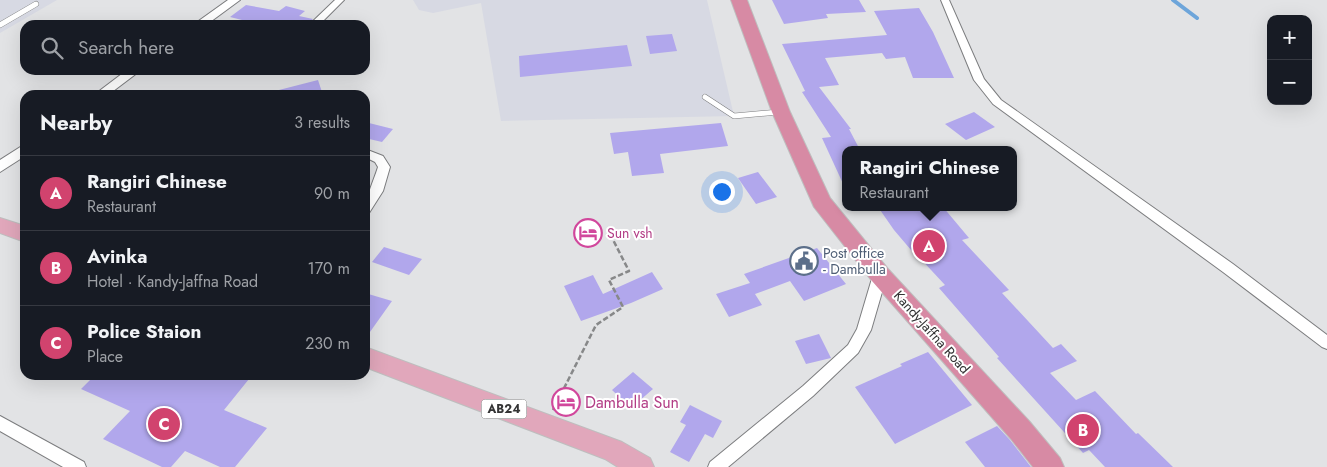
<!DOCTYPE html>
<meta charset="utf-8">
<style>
:root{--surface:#171b24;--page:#242831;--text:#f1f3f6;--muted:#9ea1a6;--line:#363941;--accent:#d1436e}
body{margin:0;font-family:Jost,sans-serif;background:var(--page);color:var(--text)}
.controls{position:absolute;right:15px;top:15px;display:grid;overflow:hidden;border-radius:10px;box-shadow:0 5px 20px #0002}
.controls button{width:45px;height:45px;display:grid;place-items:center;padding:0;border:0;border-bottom:1px solid var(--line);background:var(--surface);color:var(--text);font:25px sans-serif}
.you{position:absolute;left:721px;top:191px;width:18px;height:18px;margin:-12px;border:4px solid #fff;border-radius:50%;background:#1a73e8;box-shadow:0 0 0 8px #1a73e833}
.badge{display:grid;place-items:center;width:32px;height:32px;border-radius:50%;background:var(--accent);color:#fff;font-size:16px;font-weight:700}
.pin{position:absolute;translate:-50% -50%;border:2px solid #fff;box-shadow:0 1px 5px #0006}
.popup{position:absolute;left:842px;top:146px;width:175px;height:65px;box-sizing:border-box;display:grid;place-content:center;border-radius:10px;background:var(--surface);filter:drop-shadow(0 1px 4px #0005);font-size:16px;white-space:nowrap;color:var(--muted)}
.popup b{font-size:19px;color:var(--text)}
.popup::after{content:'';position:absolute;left:50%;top:100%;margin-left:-10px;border:10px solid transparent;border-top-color:var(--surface)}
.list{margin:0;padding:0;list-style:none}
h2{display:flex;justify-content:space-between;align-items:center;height:65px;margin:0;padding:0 20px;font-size:21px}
h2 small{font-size:16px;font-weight:400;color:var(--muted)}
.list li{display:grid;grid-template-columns:32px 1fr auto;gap:15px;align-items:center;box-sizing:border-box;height:75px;padding:0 20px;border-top:1px solid var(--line)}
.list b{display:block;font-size:19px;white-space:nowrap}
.list p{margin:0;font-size:16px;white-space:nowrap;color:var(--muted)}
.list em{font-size:16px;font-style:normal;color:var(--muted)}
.icon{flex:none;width:28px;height:28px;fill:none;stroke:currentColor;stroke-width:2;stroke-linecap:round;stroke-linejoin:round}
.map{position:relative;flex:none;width:1327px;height:467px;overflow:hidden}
.search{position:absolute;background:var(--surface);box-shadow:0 5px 20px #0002;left:20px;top:20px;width:350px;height:55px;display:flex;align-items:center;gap:12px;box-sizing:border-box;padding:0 18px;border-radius:15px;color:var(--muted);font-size:19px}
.panel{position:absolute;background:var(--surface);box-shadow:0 5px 20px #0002;left:20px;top:90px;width:350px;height:290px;border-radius:15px}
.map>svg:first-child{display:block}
.built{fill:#d7d9e3}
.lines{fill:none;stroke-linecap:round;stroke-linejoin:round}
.stream{stroke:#6da5da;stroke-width:4}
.building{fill:#b1a7ec}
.service-casing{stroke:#7c7d7f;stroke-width:6}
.minor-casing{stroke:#7c7d7f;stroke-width:2}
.tertiary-casing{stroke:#7c7d7f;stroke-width:2}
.primary-casing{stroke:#bebebe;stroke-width:2}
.trunk-casing{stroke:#bebebe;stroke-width:2}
.path{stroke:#878889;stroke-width:2.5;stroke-dasharray:5.5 2.5;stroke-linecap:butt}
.service{stroke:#fff;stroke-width:5}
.minor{fill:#fff;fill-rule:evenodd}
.tertiary{fill:#fff;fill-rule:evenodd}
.primary{fill:#e1a7bb;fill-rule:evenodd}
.trunk{fill:#d78aa4;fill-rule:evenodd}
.labels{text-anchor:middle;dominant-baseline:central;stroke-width:4;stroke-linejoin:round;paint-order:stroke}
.shield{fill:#fff;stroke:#717172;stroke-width:1}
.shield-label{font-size:12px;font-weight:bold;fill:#343435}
.hotel-label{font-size:14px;fill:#b23c85;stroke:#fff;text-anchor:start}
.service-label{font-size:14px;fill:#4e5e75;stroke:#fff;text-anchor:start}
.street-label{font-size:14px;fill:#343435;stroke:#fff}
.near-hotel-label{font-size:16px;fill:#b23c85;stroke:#fff;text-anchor:start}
</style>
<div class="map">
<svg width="1327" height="467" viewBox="0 0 1327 467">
<rect width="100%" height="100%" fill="#e2e3e5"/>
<path class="built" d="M 0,0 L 57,0 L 0,33 Z
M 413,0 L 707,0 L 734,116 L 501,121 L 481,3 L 433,13 L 419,10 Z"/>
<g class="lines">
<path class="stream" d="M 1173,0 L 1197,18"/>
</g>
<path class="building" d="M 772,0 L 859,0 L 866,12 L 826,14 L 828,18 L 784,24 Z
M 246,5 L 279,11 L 286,6 L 305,11 L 299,16 L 313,19 L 307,25 L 262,25 L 230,17 Z
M 919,8 L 933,32 L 954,78 L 913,78 L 905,57 L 886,59 L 882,53 L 825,58 L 839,85 L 819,87 L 851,129 L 849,129 L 860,150 L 845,150 L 845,188 L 822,138 L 831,137 L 802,92 L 805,91 L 782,44 L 887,35 L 874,11 Z
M 672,34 L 677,51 L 650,54 L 646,36 Z
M 627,45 L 632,66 L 520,77 L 519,56 Z
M 318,80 L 323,95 L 275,95 L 275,91 Z
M 974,112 L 995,127 L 966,140 L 945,124 Z
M 365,122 L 393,129 L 382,142 L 365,138 Z
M 721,123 L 728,146 L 660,154 L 664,173 L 632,176 L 628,152 L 614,154 L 610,133 Z
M 758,172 L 777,197 L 756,204 L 738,178 Z
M 878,207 L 943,207 L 969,238 L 962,240 L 1009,290 L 1002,293 L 1053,348 L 1061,344 L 1077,361 L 1050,373 L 1076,400 L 1095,391 L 1136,434 L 1138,433 L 1173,467 L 1105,467 L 1089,450 L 1083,453 L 997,358 L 999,357 L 939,288 L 945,285 L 918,256 L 917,257 L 894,230 Z
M 384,247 L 422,259 L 409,275 L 372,262 Z
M 817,248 L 846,284 L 804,301 L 790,281 L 755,294 L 762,305 L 729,317 L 716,294 L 750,283 L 744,274 Z
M 652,272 L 663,289 L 631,303 L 581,321 L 564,286 L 593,275 L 603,294 Z
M 365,293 L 392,301 L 365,339 Z
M 819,334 L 831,358 L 806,364 L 795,341 Z
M 928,352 L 972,405 L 895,444 L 855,387 L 902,366 L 900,364 Z
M 633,372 L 653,389 L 631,408 L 612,390 Z
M 95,375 L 240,375 L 249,379 L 224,410 L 267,428 L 235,467 L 220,467 L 185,451 L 171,467 L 162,467 L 103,439 L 130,411 L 81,389 Z
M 690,405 L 722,421 L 713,438 L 705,434 L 689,462 L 670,452 L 686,425 L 680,422 Z
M 997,426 L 1010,440 L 1031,467 L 985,467 L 965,442 Z"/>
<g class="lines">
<defs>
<path id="service" d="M 0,25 L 36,4
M 705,97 L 734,116 L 779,112"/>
<path id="minor" d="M 335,0 L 344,0 L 319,25 L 309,25 Z
M 941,0 L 949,0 L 984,79 L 1001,100 L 1233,264 L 1327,335 L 1327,349 L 1322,347 L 1223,272 L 993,104 L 974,80 Z
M 365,149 L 383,156 L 390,167 L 383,191 L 369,213 L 365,214 C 365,198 373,183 378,167 L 375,162 L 365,157 Z
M 880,270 L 885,271 L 887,275 L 871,330 L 858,353 L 813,396 L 728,467 L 708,467 L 710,462 L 803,386 L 848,345 L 857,329 L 873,275 L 875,271 Z
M 0,416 L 84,462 L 86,467 L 63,467 L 0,431 Z"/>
<path id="tertiary" d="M 228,0 L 240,0 L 206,25 L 193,25 Z
M 127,70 L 141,70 L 108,95 L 94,95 Z
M 25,144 L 25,156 L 0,172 L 0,160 Z"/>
<path id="primary" d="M 0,218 L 25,226 L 25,242 L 0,233 Z
M 365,347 L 622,442 L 650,458 L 654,467 L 618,467 L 605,459 L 365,367 Z"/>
<path id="trunk" d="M 731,0 L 747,0 L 790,112 L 830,198 L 888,269 L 1029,421 L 1060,458 L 1064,467 L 1033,467 L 1011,439 L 872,281 L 814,207 L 772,112 Z"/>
</defs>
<use href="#service" class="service-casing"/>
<use href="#minor" class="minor-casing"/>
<use href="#tertiary" class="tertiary-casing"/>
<use href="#primary" class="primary-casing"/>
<use href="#trunk" class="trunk-casing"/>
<path class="path" d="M 553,410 L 596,325 L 623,307 L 609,280 L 629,271 L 608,230"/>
<use href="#service" class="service"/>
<use href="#minor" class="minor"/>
<use href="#tertiary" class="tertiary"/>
<use href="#primary" class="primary"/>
<use href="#trunk" class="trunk"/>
</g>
<defs>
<symbol id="hotel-ring" viewBox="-11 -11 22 22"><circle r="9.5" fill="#fff" stroke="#d1479c" stroke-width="1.5"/><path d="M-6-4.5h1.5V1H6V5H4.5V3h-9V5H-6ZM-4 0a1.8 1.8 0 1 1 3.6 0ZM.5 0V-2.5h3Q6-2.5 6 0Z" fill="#d1479c"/></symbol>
<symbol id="civic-ring" viewBox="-11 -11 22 22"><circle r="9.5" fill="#fff" stroke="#5c6f8a" stroke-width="1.5"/><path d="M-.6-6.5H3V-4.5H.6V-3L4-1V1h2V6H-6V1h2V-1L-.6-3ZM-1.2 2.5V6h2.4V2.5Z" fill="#5c6f8a"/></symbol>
</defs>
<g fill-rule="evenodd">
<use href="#hotel-ring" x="572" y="217" width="32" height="32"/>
<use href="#civic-ring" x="788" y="245" width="32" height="32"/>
<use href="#hotel-ring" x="550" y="386" width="32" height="32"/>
</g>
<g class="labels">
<rect class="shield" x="481.5" y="399.5" width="45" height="19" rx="4"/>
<g class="shield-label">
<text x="504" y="409">AB24</text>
</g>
<g class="hotel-label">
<text x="607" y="233">Sun vsh</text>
</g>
<g class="service-label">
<text x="823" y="253">Post office<tspan x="823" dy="16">- Dambulla</tspan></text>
</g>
<g class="street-label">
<text transform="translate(932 332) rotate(48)">Kandy-Jaffna Road</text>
</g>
<g class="near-hotel-label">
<text x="585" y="402">Dambulla Sun</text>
</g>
</g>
</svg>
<div class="controls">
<button>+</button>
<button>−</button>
</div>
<div class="you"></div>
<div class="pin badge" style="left:929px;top:246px">A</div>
<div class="popup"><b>Rangiri Chinese</b>Restaurant</div>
<div class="pin badge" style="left:1083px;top:430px">B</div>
<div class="pin badge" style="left:164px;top:424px">C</div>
<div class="search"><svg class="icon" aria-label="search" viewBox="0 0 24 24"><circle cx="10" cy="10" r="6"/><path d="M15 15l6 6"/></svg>Search here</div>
<section class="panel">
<h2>Nearby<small>3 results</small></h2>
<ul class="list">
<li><span class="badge">A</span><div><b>Rangiri Chinese</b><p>Restaurant</p></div><em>90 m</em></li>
<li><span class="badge">B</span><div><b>Avinka</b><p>Hotel · Kandy-Jaffna Road</p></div><em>170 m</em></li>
<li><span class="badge">C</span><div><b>Police Staion</b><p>Place</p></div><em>230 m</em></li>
</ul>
</section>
</div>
